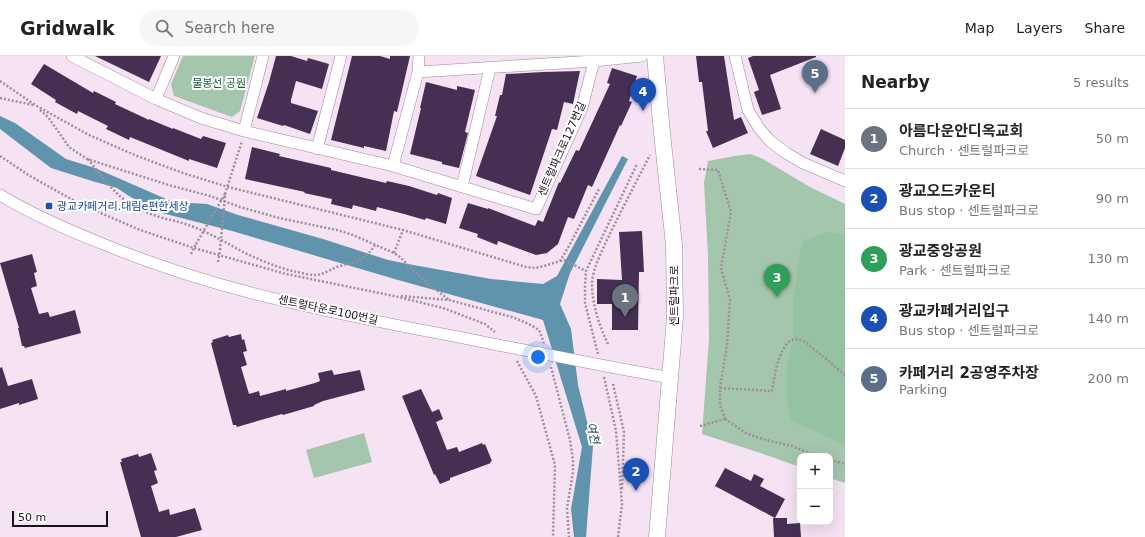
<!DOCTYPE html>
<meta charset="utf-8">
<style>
:root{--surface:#fff;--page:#f6f6f6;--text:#222;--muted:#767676;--line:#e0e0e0;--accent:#ea580c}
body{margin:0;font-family:"DejaVu Sans","Noto Sans KR",sans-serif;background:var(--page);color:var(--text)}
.controls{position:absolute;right:12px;bottom:12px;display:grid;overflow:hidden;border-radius:8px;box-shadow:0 4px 16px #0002}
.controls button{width:36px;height:36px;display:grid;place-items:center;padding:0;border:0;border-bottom:1px solid var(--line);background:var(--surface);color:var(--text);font:20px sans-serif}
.scale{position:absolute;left:12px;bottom:10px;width:96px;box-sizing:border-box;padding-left:4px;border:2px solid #191319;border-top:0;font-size:11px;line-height:14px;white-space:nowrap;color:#191319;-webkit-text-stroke:3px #fff;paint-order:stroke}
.you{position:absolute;left:538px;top:301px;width:14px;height:14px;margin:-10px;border:3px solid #fff;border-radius:50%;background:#1a73e8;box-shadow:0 0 0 6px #1a73e833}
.badge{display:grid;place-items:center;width:26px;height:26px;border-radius:50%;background:var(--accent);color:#fff;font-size:13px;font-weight:700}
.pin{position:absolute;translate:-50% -33px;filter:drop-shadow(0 1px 2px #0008)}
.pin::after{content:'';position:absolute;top:21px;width:14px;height:12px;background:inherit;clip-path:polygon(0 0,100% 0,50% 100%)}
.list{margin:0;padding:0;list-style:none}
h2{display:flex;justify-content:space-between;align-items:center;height:52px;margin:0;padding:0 16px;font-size:17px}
h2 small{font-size:13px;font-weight:400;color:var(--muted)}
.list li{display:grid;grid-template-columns:26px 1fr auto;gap:12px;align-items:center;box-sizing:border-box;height:60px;padding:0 16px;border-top:1px solid var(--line)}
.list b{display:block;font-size:15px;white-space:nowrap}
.list p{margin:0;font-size:13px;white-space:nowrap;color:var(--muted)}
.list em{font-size:13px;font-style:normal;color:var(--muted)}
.icon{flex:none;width:22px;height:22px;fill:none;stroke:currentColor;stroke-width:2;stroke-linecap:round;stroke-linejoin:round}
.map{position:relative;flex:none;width:845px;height:481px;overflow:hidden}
header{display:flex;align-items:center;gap:24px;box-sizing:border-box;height:56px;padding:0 20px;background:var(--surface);border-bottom:1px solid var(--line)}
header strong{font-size:19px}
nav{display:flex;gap:22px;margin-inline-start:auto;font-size:14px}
.search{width:280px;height:36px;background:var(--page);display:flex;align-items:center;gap:10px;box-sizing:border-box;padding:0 14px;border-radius:22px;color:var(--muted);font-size:15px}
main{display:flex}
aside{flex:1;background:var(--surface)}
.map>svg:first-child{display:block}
.green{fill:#a3c6ac}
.forest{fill:#95c2a1}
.water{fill:#5f94ac}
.building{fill:#453054}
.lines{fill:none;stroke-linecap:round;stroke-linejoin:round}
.street-casing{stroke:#9b8a99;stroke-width:12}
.secondary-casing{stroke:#9b8a99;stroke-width:17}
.path{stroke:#9d8f9c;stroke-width:2.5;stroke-dasharray:2 2;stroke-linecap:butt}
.street{stroke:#fff;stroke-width:11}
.secondary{stroke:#fff;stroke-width:16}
.street-bridge-casing{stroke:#9b8a99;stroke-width:12;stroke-linecap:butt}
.path-bridge{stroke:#9d8f9c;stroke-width:2.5;stroke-dasharray:2 2;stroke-linecap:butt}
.street-bridge{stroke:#fff;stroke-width:11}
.transit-dot{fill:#1a4fb4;stroke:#fff;stroke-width:1.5}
.labels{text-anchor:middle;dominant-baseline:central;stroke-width:4;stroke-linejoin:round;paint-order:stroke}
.park-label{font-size:11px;fill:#1a6137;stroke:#fff}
.street-label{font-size:11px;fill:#191319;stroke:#fff}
.transit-label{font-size:11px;fill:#164399;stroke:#fff;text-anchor:start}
.water-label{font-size:12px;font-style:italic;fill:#0f3e50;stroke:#fff}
</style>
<header>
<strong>Gridwalk</strong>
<div class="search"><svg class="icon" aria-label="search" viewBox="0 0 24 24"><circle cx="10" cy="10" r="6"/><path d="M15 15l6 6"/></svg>Search here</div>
<nav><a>Map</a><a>Layers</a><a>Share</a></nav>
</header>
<main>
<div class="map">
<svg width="845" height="481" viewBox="0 0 845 481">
<rect width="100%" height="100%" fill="#f5e2f3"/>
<path class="green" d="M 183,0 L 255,0 L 240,55 L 232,61 L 174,40 L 171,28 Z
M 750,98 L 761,102 L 810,131 L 845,148 L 845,427 L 830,422 L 830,400 L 800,400 L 800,411 L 772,401 L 702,378 L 709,283 L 708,199 L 704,127 L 708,105 L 735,100 Z
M 364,377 L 372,406 L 314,422 L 306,394 Z"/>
<path class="forest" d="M 828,176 L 845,179 L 845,389 L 791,364 L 786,339 L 787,310 L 793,283 L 793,241 L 802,186 Z"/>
<path class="water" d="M 0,60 L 15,67 L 66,103 L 95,112 L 173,146 L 207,148 L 238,159 L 323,183 L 388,204 L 408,208 L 491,223 L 543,228 L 557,220 L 622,100 L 628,103 L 570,217 L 560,248 L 571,273 L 578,329 L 593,390 L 586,481 L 574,481 L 571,453 L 582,391 L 543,264 L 398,224 L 347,209 L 232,175 L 158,156 L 129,140 L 117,132 L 92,125 L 51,112 L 0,73 Z"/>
<path class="building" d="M 95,0 L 161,0 L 149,26 Z
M 276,0 L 291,0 L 307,5 L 308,2 L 329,8 L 322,33 L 296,25 L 291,44 L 291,47 L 318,55 L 310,78 L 284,69 L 283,70 L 257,62 L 269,26 Z
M 352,0 L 380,0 L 390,3 L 390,0 L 410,0 L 397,56 L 394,55 L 386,95 L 364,90 L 364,92 L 331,84 Z
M 696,0 L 724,0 L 734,64 L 741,61 L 748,77 L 713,92 L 706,75 L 708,75 L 702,26 L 699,26 Z
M 753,0 L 816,0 L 816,1 L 770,19 L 781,53 L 762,59 L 754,36 L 759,34 L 748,2 Z
M 44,8 L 93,37 L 94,35 L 116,46 L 115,48 L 149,64 L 149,63 L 173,73 L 173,72 L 201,83 L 203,80 L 226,87 L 217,112 L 189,103 L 189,105 L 130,81 L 129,84 L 106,73 L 108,70 L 78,55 L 77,58 L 55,46 L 56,44 L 31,28 Z
M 612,12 L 637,20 L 629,45 L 632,46 L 621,70 L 620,69 L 592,131 L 588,129 L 574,163 L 568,161 L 558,188 L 547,197 L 536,199 L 498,185 L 497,189 L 477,181 L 478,178 L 459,172 L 468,147 L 488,153 L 488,152 L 535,170 L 538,164 L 543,166 L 559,126 L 560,127 L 576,94 L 579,95 L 610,28 L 607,27 Z
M 580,15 L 573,48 L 564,46 L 557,74 L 552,73 L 530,139 L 476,120 L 497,60 L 495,60 L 500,39 L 502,39 L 506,18 L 543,16 Z
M 426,26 L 457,34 L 457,30 L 475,34 L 465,76 L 468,77 L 459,112 L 442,108 L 442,106 L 410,98 L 421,52 L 420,52 Z
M 821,73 L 845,84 L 845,92 L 838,110 L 810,98 Z
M 252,91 L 280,98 L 279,100 L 331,112 L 331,114 L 386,127 L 387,125 L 409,130 L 437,139 L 438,137 L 452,142 L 446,168 L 426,162 L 425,164 L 404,158 L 377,151 L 376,155 L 353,149 L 352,153 L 331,148 L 332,143 L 304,137 L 305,136 L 245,123 Z
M 642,175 L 644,216 L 639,216 L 638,274 L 612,274 L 612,248 L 597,248 L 597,223 L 622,224 L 619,176 Z
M 32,198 L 37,216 L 34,217 L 37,230 L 31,232 L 39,258 L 48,256 L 50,261 L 75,254 L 81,277 L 25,292 L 24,290 L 22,290 L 18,272 L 19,272 L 0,207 Z
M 241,278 L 242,284 L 244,283 L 247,295 L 243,296 L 247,309 L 241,311 L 249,338 L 259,335 L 260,340 L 286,333 L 286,335 L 315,327 L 320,325 L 318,317 L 332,314 L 334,319 L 360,314 L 365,334 L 323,345 L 314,349 L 314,350 L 283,359 L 282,358 L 237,371 L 236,369 L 233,369 L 211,287 L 213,286 L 212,284 L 228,279 L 229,281 Z
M 2,311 L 8,330 L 32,323 L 38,343 L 19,349 L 19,347 L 0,353 L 0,312 Z
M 421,333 L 432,356 L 439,353 L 443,363 L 436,366 L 447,394 L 457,391 L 459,396 L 482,387 L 483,389 L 485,388 L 492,405 L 490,406 L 491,407 L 450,422 L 450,424 L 440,428 L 435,418 L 434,419 L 402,340 Z
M 151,397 L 157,414 L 154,415 L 158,427 L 151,430 L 159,456 L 169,453 L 170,459 L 195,452 L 202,474 L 176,481 L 141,481 L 120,406 L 122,406 L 121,403 L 138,398 L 139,401 Z
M 725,412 L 751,425 L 754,418 L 764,423 L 760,430 L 785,443 L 775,462 L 715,430 Z
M 773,462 L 787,462 L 787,468 L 800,467 L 801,481 L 774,481 Z"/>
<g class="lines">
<defs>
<path id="street" d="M 72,0 L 156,43 L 201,62 L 244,75 L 393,110 L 536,153 L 582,52 L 594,5 L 594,0
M 735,0 L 748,54 L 759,72 L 770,85 L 786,97 L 803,107 L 845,125
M 418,16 L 594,5 L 642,0
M 156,43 L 174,0
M 244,75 L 263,0
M 317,93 L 341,0
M 393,110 L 418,16 L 419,0
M 462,131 L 490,12
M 0,139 C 33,159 68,174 103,188 C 169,215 237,235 306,250 C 370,265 434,276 498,289
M 616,312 L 671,322"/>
<path id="secondary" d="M 655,0 L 662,77 L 674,189 L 675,261 L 657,481"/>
</defs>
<use href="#street" class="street-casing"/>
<use href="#secondary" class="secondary-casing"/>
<path class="path" d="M 0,25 L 35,49 L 89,79 L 137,100 L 183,117 L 228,131 L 403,174 L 526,211 L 535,212 L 544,210 L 560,205 L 569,190 L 599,133
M 0,42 L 33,49
M 40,54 L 48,61 L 69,91 L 87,103 L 172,130 L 210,140 L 240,151 L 279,162 L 337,174 L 353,179 L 394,197 L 400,201 L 420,221 L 449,244
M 0,100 L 30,120 L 80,148 L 140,174 L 194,192 L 286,218 L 394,240 L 443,252 L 485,268 L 495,276
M 88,103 C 100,118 111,134 126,145 C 139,154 156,161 171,164 C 179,166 186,168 194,171 C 211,178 227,187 243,196 C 260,204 278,212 297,216 C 302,217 309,219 315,219 C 324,219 332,212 340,210 C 356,206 366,203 375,189
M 699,113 L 718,114 L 731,156 L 721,212 L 730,244 L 727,289 L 720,332 L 720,349 L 725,363
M 225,138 L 242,85
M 394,197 L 403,174
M 191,198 L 196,188
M 560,205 L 564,204 L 586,215
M 218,206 L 220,194
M 401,240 L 449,244 L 512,261 L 529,268 L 539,274 L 544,287
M 608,288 C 599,269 592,248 592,227 C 593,213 600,199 606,186 C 620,157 635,128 650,99
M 598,298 L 585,247 L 585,231 L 586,215 L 637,108
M 517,305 L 536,340 L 555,409 L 553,481
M 551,311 L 570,384 L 573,404 L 573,416 L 567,452 L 569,481
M 604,321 L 616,375 L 622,448
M 613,328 L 624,376 L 622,435
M 720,332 L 772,335 C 774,323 780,276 801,284 C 805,285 808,288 811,291 C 823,300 834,310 845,319
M 725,363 L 746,377 L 762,383 L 792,390 L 816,400
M 700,370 L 725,363
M 830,404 L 845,408
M 618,481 L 622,448"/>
<use href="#street" class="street"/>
<use href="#secondary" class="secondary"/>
<defs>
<path id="street-bridge" d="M 498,289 L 616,312"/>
</defs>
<use href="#street-bridge" class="street-bridge-casing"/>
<path class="path-bridge" d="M 196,188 L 225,138
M 220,194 L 225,140"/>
<use href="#street-bridge" class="street-bridge"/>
</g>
<rect class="transit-dot" x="45" y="146" width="8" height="8" rx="2"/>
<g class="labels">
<g class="park-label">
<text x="219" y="27">물봉선 공원</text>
</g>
<g class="street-label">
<text transform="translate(562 93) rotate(-66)">센트럴파크로127번길</text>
<text transform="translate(674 240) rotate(-90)">센트럴파크로</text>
<text transform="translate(328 254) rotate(12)">센트럴타운로100번길</text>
</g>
<g class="transit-label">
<text x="57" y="150">광교카페거리.대림e편한세상</text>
</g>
<g class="water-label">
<text transform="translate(593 377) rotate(77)">여천</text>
</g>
</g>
</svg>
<div class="controls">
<button>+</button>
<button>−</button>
</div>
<div class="scale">50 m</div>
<div class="you"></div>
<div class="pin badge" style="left:625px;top:261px;background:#6b7280">1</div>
<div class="pin badge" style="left:636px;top:435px;background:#1a4fb4">2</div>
<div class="pin badge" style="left:777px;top:241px;background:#2e9e5b">3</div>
<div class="pin badge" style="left:643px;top:55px;background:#1a4fb4">4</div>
<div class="pin badge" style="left:815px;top:37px;background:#5c6f8a">5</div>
</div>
<aside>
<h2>Nearby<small>5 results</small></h2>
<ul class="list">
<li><span class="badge" style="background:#6b7280">1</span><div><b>아름다운안디옥교회</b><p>Church · 센트럴파크로</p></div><em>50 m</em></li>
<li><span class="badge" style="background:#1a4fb4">2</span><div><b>광교오드카운티</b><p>Bus stop · 센트럴파크로</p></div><em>90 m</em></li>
<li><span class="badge" style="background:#2e9e5b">3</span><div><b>광교중앙공원</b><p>Park · 센트럴파크로</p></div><em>130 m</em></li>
<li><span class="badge" style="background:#1a4fb4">4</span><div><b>광교카페거리입구</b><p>Bus stop · 센트럴파크로</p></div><em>140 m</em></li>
<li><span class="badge" style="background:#5c6f8a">5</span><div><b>카페거리 2공영주차장</b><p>Parking</p></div><em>200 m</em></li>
</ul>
</aside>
</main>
